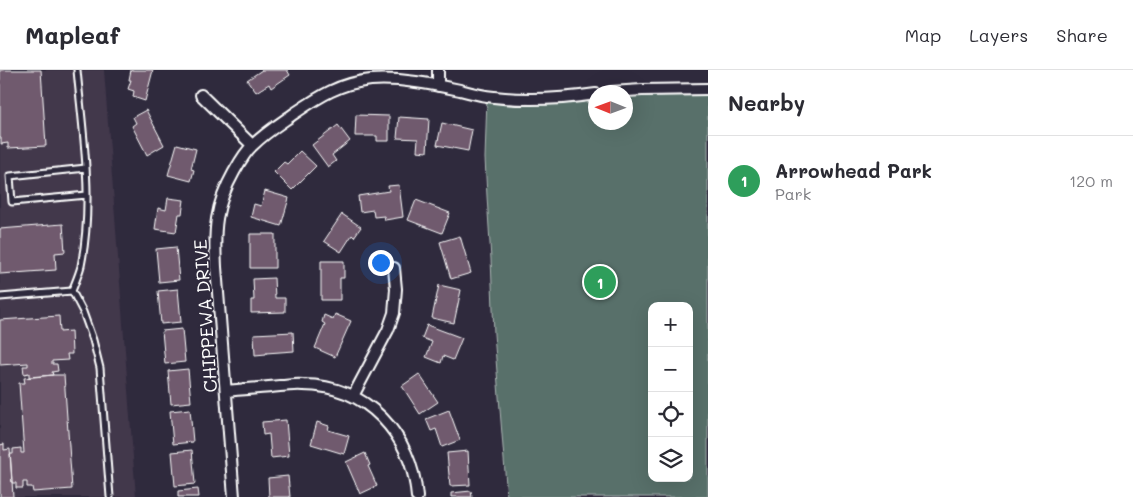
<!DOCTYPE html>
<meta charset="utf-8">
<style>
:root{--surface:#fff;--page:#f2f2f3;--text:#2b2b33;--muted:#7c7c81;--line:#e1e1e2;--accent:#b45309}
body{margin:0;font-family:Mali,sans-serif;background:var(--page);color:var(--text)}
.controls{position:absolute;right:15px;bottom:15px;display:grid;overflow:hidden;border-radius:10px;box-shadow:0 5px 20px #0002}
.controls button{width:45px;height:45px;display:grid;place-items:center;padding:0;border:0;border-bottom:1px solid var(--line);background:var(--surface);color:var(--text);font:25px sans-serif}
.compass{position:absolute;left:588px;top:15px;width:45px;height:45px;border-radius:50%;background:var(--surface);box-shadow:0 5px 20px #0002;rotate:271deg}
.you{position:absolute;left:380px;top:192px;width:18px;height:18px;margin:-12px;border:4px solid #fff;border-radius:50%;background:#1a73e8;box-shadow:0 0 0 8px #1a73e833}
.badge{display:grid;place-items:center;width:32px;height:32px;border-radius:50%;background:var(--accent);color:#fff;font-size:16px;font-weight:700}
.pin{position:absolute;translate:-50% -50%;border:2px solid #fff;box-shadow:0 1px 5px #0006}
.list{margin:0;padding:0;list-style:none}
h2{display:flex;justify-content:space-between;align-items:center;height:65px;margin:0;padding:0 20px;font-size:21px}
h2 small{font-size:16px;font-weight:400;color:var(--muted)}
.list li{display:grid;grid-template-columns:32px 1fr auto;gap:15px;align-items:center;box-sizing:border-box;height:90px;padding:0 20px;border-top:1px solid var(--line)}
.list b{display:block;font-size:19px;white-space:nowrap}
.list p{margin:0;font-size:16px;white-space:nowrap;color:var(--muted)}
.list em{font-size:16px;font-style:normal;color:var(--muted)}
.icon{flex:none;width:28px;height:28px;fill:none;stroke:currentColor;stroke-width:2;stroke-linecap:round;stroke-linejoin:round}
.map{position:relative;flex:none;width:708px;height:427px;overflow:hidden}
header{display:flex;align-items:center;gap:30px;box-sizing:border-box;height:70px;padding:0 25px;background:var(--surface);border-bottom:1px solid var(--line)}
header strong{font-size:24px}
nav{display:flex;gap:28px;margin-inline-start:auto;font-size:18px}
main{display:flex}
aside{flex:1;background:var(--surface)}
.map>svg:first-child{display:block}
.built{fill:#42384c}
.green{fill:#586f6a;stroke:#acb7b4;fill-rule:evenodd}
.building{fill:#705a6e;stroke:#fff}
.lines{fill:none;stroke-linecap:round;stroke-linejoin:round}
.service-casing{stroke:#fff;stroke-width:9}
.minor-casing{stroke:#fff;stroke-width:14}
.service{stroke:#2f2a3d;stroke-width:5}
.minor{stroke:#2f2a3d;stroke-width:10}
.labels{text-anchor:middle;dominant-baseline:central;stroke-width:4;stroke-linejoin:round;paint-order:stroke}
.street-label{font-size:18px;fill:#fff;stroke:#2f2a3d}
</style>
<header>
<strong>Mapleaf</strong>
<nav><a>Map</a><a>Layers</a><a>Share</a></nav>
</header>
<main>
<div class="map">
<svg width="708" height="427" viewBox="0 0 708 427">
<rect width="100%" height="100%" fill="#2f2a3d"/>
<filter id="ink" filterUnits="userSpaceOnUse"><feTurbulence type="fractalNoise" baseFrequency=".02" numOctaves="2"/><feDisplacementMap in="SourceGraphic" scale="10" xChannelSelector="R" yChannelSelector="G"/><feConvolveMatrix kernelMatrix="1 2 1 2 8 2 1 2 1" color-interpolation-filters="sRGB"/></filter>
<g filter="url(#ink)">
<path class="built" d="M 0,0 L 104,0 L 136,427 L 0,427 Z"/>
<path class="green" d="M 708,20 L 708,427 L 507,427 L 494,264 L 491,189 L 487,126 L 485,88 L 487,27 L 595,25 L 596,52 L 626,52 L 626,22 ZM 652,236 L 689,236 L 689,408 L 652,408 Z"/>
<path class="building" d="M 0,0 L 41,0 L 46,76 L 8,78 L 8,73 L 1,74 L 1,68 L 0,68 Z
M 131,0 L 153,0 L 145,31 L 133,27 L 134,21 L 128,19 L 131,10 L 129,10 Z
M 262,0 L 287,0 L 290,5 L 271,18 L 269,14 L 256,22 L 247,10 Z
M 146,40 L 164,75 L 147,85 L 132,56 L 136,53 L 133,47 Z
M 356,45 L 389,46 L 389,71 L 377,71 L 377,66 L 355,66 Z
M 399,47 L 429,49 L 427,82 L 417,81 L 418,69 L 397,68 Z
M 442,53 L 472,60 L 468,81 L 437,75 Z
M 338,55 L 350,71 L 332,85 L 336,91 L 328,97 L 312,75 Z
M 177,74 L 196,79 L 191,99 L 194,100 L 191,111 L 168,105 Z
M 300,81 L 316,96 L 292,120 L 274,102 L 284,92 L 287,94 Z
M 399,115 L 403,147 L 385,150 L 384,146 L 374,147 L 373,140 L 360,142 L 358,126 L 389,121 L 388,116 Z
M 265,121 L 289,128 L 281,156 L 251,147 L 254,134 L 261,136 Z
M 168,128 L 184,130 L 182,144 L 179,144 L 176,162 L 155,159 L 158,138 L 166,140 Z
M 416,130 L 450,143 L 442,163 L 408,150 Z
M 342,144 L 361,157 L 354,167 L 352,165 L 341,182 L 324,171 Z
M 63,154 L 65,182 L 55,183 L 56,200 L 0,204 L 0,159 Z
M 250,164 L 275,164 L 275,198 L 250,198 Z
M 460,166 L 471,203 L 451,209 L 440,172 Z
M 176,177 L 179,210 L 159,212 L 156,179 Z
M 321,191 L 344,191 L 344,208 L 340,208 L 340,230 L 321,230 Z
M 274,208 L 275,228 L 285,228 L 285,242 L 251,243 L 251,230 L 254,230 L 253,209 Z
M 439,215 L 461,220 L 454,253 L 432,248 Z
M 178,219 L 181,252 L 161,254 L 158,221 Z
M 335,244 L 351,251 L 335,287 L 315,278 L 325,254 L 322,252 L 324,245 L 333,249 Z
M 59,246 L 60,262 L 71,261 L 72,284 L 67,284 L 68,290 L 52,291 L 52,294 L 57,294 L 58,301 L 52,302 L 53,305 L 29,307 L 29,303 L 24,304 L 23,296 L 28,296 L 28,293 L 0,295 L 0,250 Z
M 427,255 L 462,268 L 453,290 L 443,286 L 441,293 L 426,287 L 432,272 L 422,268 Z
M 182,259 L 185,292 L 165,294 L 162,261 Z
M 293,262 L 294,281 L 266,283 L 266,284 L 255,285 L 254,264 Z
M 188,299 L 191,332 L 171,334 L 168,301 Z
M 419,304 L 438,332 L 420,344 L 402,316 Z
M 53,305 L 64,305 L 72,419 L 33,422 L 32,417 L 27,417 L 27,412 L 23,412 L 23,418 L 16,418 L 16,413 L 12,413 L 10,384 L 13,384 L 13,379 L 21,378 L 21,383 L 24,383 L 19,313 L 25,313 L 24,308 Z
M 190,339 L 193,372 L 173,374 L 170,341 Z
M 449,340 L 460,370 L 442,377 L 436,359 L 431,361 L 426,349 Z
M 286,350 L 289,386 L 271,388 L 269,364 L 263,365 L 262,352 Z
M 317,352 L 329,356 L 328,360 L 349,366 L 344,384 L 311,374 Z
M 4,374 L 4,380 L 10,379 L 13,427 L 0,427 L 0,375 Z
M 192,380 L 195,414 L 175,416 L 172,382 Z
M 468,381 L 470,415 L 450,416 L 447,383 Z
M 365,383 L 370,395 L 368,396 L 377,416 L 360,424 L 346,392 Z
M 288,406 L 290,427 L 269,427 L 268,408 Z
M 198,419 L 199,427 L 178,427 L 178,421 Z
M 471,421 L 472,427 L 451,427 L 451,423 Z"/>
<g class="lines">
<defs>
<path id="service" d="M 86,98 L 10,106 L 12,132 L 87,125
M 72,221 L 83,242 L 93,270 L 100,298 L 110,427
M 0,227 L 72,221 C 75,213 79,204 81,196 C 94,131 83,65 77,0"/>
<path id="minor" d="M 438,16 L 438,0
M 611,22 L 642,20 L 708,19
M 201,25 L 252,75
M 226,321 C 244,319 262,318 280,316 C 287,316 295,314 303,315 C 367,315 412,365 417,427
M 353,326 L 388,260 L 394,243 L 396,219 L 394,198
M 234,427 L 216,197 C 214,159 215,136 234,102 C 239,93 245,82 253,75 C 266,62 281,53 295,43 C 320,26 340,13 371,10 C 401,8 431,14 460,20 C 471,23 483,26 494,27 C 527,31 562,29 596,24"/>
</defs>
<use href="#service" class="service-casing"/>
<use href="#minor" class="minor-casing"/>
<use href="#service" class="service"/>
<use href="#minor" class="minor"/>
</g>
</g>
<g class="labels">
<g class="street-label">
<text transform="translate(205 246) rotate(-94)">CHIPPEWA DRIVE</text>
</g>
</g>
</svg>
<div class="controls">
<button>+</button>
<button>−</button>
<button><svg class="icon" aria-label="locate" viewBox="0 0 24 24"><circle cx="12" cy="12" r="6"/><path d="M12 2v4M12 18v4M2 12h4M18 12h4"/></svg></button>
<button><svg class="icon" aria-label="layers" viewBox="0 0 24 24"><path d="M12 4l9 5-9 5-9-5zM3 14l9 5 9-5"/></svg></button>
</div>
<svg class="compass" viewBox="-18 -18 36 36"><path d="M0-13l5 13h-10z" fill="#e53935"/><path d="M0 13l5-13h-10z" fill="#7c7c81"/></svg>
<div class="you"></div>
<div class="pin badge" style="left:600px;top:212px;background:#2e9e5b">1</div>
</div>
<aside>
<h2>Nearby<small></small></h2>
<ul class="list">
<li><span class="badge" style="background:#2e9e5b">1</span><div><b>Arrowhead Park</b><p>Park</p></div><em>120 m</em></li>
</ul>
</aside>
</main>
